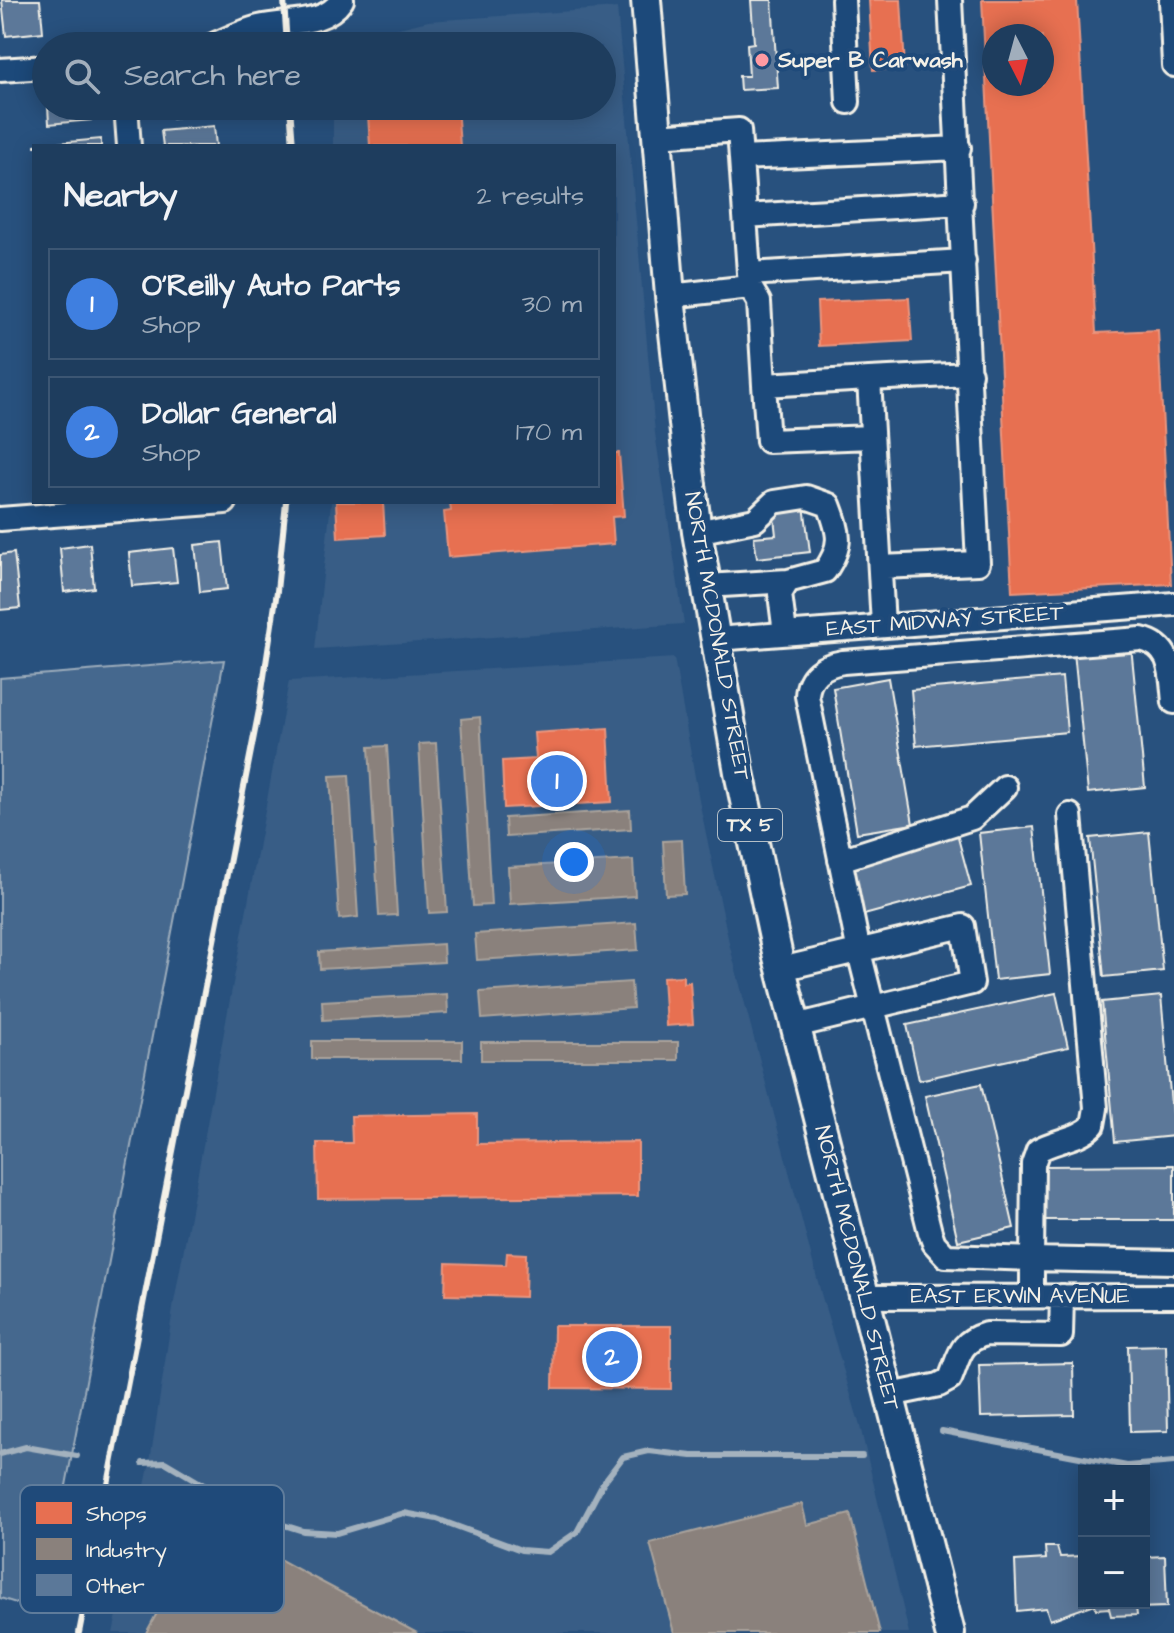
<!DOCTYPE html>
<meta charset="utf-8">
<style>
:root{--surface:#1e3d5e;--page:#264464;--text:#f1f3f6;--muted:#a1aebc;--line:#3c5673;--accent:#8bbbb9}
body{margin:0;font-family:"Architects Daughter",sans-serif;background:var(--page);color:var(--text)}
.controls{position:absolute;right:24px;bottom:24px;display:grid;overflow:hidden;border-radius:0px;box-shadow:0 4px 20px #0003}
.controls button{width:72px;height:72px;display:grid;place-items:center;padding:0;border:0;border-bottom:2px solid var(--line);background:var(--surface);color:var(--text);font:40px sans-serif}
.compass{position:absolute;left:982px;top:24px;width:72px;height:72px;border-radius:50%;background:var(--surface);box-shadow:0 4px 20px #0003;rotate:174deg}
.you{position:absolute;left:574px;top:862px;width:28px;height:28px;margin:-20px;border:6px solid #fff;border-radius:50%;background:#1a73e8;box-shadow:0 0 0 12px #1a73e833}
.badge{display:grid;place-items:center;width:52px;height:52px;border-radius:50%;background:var(--accent);color:#fff;font-size:26px;font-weight:700}
.pin{position:absolute;translate:-50% -50%;border:4px solid #fff;box-shadow:0 2px 8px #0006}
.list{margin:0;padding:0;list-style:none}
h2{display:flex;justify-content:space-between;align-items:center;height:104px;margin:0;padding:0 32px;font-size:34px}
h2 small{font-size:26px;font-weight:400;color:var(--muted)}
.list li{display:grid;grid-template-columns:52px 1fr auto;gap:24px;align-items:center;box-sizing:border-box;height:112px;margin:0 16px 16px;padding:0 16px;border:2px solid var(--line);border-radius:0px}
.list b{display:block;font-size:30px;white-space:nowrap}
.list p{margin:0;font-size:26px;white-space:nowrap;color:var(--muted)}
.list em{font-size:26px;font-style:normal;color:var(--muted)}
.icon{flex:none;width:44px;height:44px;fill:none;stroke:currentColor;stroke-width:2;stroke-linecap:round;stroke-linejoin:round}
.map{position:relative;flex:none;width:1174px;height:1633px;overflow:hidden}
.search{position:absolute;background:var(--surface);box-shadow:0 4px 20px #0003;left:32px;top:32px;width:584px;height:88px;display:flex;align-items:center;gap:20px;box-sizing:border-box;padding:0 28px;border-radius:44px;color:var(--muted);font-size:30px}
.panel{position:absolute;background:var(--surface);box-shadow:0 4px 20px #0003;left:32px;top:144px;width:584px;height:360px;border-radius:0px}
.map>svg:first-child{display:block}
.built{fill:#375d86}
.green{fill:#45688e;stroke:#9cacbb;stroke-width:2}
.shops{fill:#e76f51;stroke:#eb967e;stroke-width:2;fill-rule:evenodd}
.industry{fill:#8a817c;stroke:#aaa39c;stroke-width:2}
.lines{fill:none;stroke-linecap:round;stroke-linejoin:round}
.stream{stroke:#a4b2be;stroke-width:6}
.building{fill:#5b7899;stroke:#f4f1e8;stroke-width:2}
.minor-casing{stroke:#f4f1e8;stroke-width:28}
.major-casing{stroke:#f4f1e8;stroke-width:34}
.minor{stroke:#1f4a7a;stroke-width:22}
.major{stroke:#1f4a7a;stroke-width:28}
.rail{stroke:#f4f1e8;stroke-width:6}
.poi-dot{fill:#ff9aa2;stroke:#1f4a7a;stroke-width:3}
.labels{text-anchor:middle;dominant-baseline:central;stroke-width:8;stroke-linejoin:round;paint-order:stroke}
.shield{fill:#1f4a7a;stroke:#b4bfc7;stroke-width:2}
.shield-label{font-size:20px;font-weight:bold;fill:#f4f1e8}
.poi-label{font-size:22px;font-weight:bold;fill:#f4f1e8;stroke:#1f4a7a;text-anchor:start}
.street-label{font-size:22px;fill:#f4f1e8;stroke:#1f4a7a}
.key{fill:#1f4a7a;stroke:#5f7c9b;stroke-width:2}
.key-label{font-size:22px;fill:#f4f1e8}
</style>
<div class="map">
<svg width="1174" height="1633" viewBox="0 0 1174 1633">
<rect width="100%" height="100%" fill="#28517e"/>
<filter id="ink" filterUnits="userSpaceOnUse"><feTurbulence type="fractalNoise" baseFrequency=".0125" numOctaves="2"/><feDisplacementMap in="SourceGraphic" scale="16" xChannelSelector="R" yChannelSelector="G"/><feConvolveMatrix kernelMatrix="1 2 1 2 8 2 1 2 1" color-interpolation-filters="sRGB"/></filter>
<g filter="url(#ink)">
<path class="built" d="M 617,8 L 655,433 L 684,624 L 315,649 L 331,502 L 614,502 L 614,146 L 333,146 L 333,106 L 602,106 L 602,46 L 333,44 L 428,21 Z
M 674,658 L 700,805 L 730,947 L 822,1297 L 860,1426 L 909,1633 L 113,1633 L 150,1462 L 174,1302 L 289,681 Z"/>
<path class="green" d="M 224,660 L 42,1611 L 0,1598 L 0,678 Z"/>
<path class="shops" d="M 869,0 L 901,0 L 905,68 L 873,70 Z
M 982,0 L 1077,0 L 1096,333 L 1158,330 L 1171,584 L 1012,592 ZM 994,36 L 1042,36 L 1042,84 L 994,84 Z
M 371,106 L 457,106 L 460,146 L 370,146 L 368,115 L 372,114 Z
M 909,298 L 912,341 L 819,346 L 817,302 Z
M 614,453 L 619,453 L 624,516 L 612,517 L 614,544 L 448,557 L 444,512 L 451,511 L 450,502 L 614,502 Z
M 336,502 L 383,502 L 385,535 L 338,538 Z
M 608,728 L 612,802 L 504,808 L 502,761 L 536,759 L 534,733 Z
M 683,976 L 683,983 L 690,982 L 693,1024 L 666,1026 L 663,977 Z
M 477,1114 L 477,1144 L 638,1142 L 638,1196 L 318,1199 L 317,1143 L 352,1143 L 351,1116 Z
M 507,1253 L 526,1254 L 525,1297 L 445,1295 L 446,1263 L 506,1265 Z
M 554,1326 L 671,1326 L 671,1389 L 553,1388 Z"/>
<path class="industry" d="M 480,717 L 491,905 L 473,906 L 461,719 Z
M 436,743 L 447,912 L 429,913 L 419,744 Z
M 387,746 L 397,915 L 379,916 L 369,747 Z
M 349,775 L 358,917 L 339,919 L 330,776 Z
M 630,810 L 631,829 L 506,837 L 505,818 Z
M 682,840 L 685,894 L 666,895 L 663,841 Z
M 633,860 L 635,896 L 510,904 L 508,867 Z
M 636,923 L 638,950 L 477,960 L 475,934 Z
M 443,944 L 444,962 L 320,969 L 319,952 Z
M 631,982 L 633,1008 L 482,1019 L 480,992 Z
M 447,994 L 448,1013 L 323,1020 L 322,1001 Z
M 312,1041 L 462,1041 L 462,1059 L 312,1059 Z
M 481,1042 L 678,1042 L 678,1060 L 481,1060 Z
M 802,1504 L 807,1525 L 850,1514 L 880,1633 L 674,1633 L 650,1543 Z
M 208,1520 L 301,1571 L 417,1633 L 146,1633 Z"/>
<g class="lines">
<path class="stream" d="M 942,1431 L 1127,1466 L 1174,1462
M 0,1454 L 26,1447 L 77,1456
M 143,1463 L 165,1462 L 258,1517 L 303,1531 L 337,1533 L 404,1513 L 437,1519 L 521,1550 L 548,1552 L 577,1532 L 603,1483 L 623,1457 L 649,1451 L 692,1456 L 862,1456"/>
</g>
<path class="building" d="M 2,0 L 40,0 L 43,32 L 6,36 Z
M 751,0 L 772,0 L 778,88 L 740,90 L 739,76 L 749,76 L 747,44 L 754,43 Z
M 48,106 L 89,106 L 91,120 L 49,124 Z
M 169,106 L 216,106 L 216,113 L 171,118 Z
M 214,126 L 216,146 L 163,146 L 161,131 Z
M 101,139 L 101,146 L 35,146 L 35,145 Z
M 804,505 L 810,552 L 757,558 L 754,537 L 776,535 L 773,509 Z
M 222,542 L 227,589 L 200,592 L 195,545 Z
M 90,544 L 94,588 L 64,592 L 60,548 Z
M 173,548 L 177,582 L 132,586 L 129,553 Z
M 14,553 L 20,608 L 0,610 L 0,555 Z
M 1131,646 L 1145,787 L 1088,793 L 1074,652 Z
M 1062,677 L 1067,732 L 916,746 L 911,690 Z
M 888,678 L 913,824 L 857,833 L 833,688 Z
M 1034,827 L 1050,974 L 995,980 L 979,833 Z
M 1149,832 L 1163,971 L 1104,977 L 1090,838 Z
M 957,834 L 971,886 L 864,915 L 850,862 Z
M 1056,993 L 1068,1047 L 919,1080 L 907,1025 Z
M 1161,996 L 1174,1136 L 1115,1142 L 1102,1002 Z
M 981,1084 L 1014,1228 L 958,1241 L 925,1096 Z
M 1174,1165 L 1174,1220 L 1042,1220 L 1042,1166 Z
M 1166,1345 L 1168,1431 L 1130,1432 L 1128,1346 Z
M 1073,1363 L 1074,1415 L 981,1417 L 979,1365 Z
M 1045,1547 L 1057,1547 L 1060,1557 L 1084,1556 L 1084,1603 L 1144,1603 L 1144,1557 L 1165,1556 L 1167,1607 L 1136,1608 L 1137,1615 L 1111,1616 L 1109,1608 L 1096,1609 L 1095,1604 L 1050,1620 L 1046,1608 L 1017,1611 L 1015,1561 L 1046,1559 Z"/>
<g class="lines">
<defs>
<path id="minor" d="M 843,0 L 848,102
M 1171,0 L 1174,65
M 211,46 C 227,39 243,31 259,27 C 288,20 323,27 342,0
M 0,70 L 46,67
M 126,106 L 129,146
M 657,136 L 739,130 L 750,287
M 741,158 L 959,148
M 745,216 L 962,203
M 749,274 L 964,261
M 670,296 L 750,287 L 759,302 L 764,385 L 869,379 L 883,625
M 869,379 L 970,374
M 764,385 L 768,441 L 872,437
M 0,519 L 225,502
M 697,532 L 755,520 L 774,502 L 806,497 L 829,505 C 840,534 843,545 825,571 L 788,581 L 780,594 L 785,633
M 880,567 L 978,563 L 950,0
M 706,586 L 788,581
M 716,639 L 1174,604
M 1070,815 L 1096,1108 L 1093,1125 C 1079,1139 1056,1140 1038,1150 L 1033,1164 L 1032,1259 L 946,1256 L 934,1243 L 930,1232 L 859,952 L 807,696 C 808,675 823,665 843,662 L 1141,639 C 1173,646 1171,674 1174,702
M 840,860 L 972,818 L 1005,787
M 781,969 L 963,926 L 972,983 L 795,1026
M 1032,1296 L 1032,1259 L 1174,1262
M 866,1297 L 1174,1296
M 890,1395 L 939,1385 L 950,1379 C 960,1355 959,1342 986,1334 L 1061,1335 L 1062,1296"/>
<path id="major" d="M 646,0 L 670,296 L 689,469 L 697,532 L 739,772 L 778,957 L 950,1633"/>
</defs>
<use href="#minor" class="minor-casing"/>
<use href="#major" class="major-casing"/>
<use href="#minor" class="minor"/>
<use href="#major" class="major"/>
<path class="rail" d="M 284,0 L 287,46
M 290,106 L 293,146
M 79,1633 L 259,710 L 277,591 L 286,502"/>
</g>
</g>
<circle class="poi-dot" cx="762" cy="60" r="8"/>
<g class="labels">
<rect class="shield" x="718" y="809" width="64" height="32" rx="6"/>
<g class="shield-label">
<text x="750" y="825">TX 5</text>
</g>
<g class="poi-label">
<text x="778" y="60">Super B Carwash</text>
</g>
<g class="street-label">
<text transform="translate(945 621) rotate(-4)">EAST MIDWAY STREET</text>
<text transform="translate(717 636) rotate(80)">NORTH MCDONALD STREET</text>
<text transform="translate(857 1268) rotate(76)">NORTH MCDONALD STREET</text>
<text x="1020" y="1296">EAST ERWIN AVENUE</text>
</g>
</g>
<rect x="20" y="1485" width="264" height="128" rx="12" class="key"/>
<rect x="36" y="1502" width="36" height="22" fill="#e76f51"/>
<rect x="36" y="1538" width="36" height="22" fill="#8a817c"/>
<rect x="36" y="1574" width="36" height="22" fill="#5b7899"/>
<g class="key-label">
<text x="86" y="1521">Shops</text>
<text x="86" y="1557">Industry</text>
<text x="86" y="1593">Other</text>
</g>
</svg>
<div class="controls">
<button>+</button>
<button>−</button>
</div>
<svg class="compass" viewBox="-18 -18 36 36"><path d="M0-13l5 13h-10z" fill="#e53935"/><path d="M0 13l5-13h-10z" fill="#a1aebc"/></svg>
<div class="you"></div>
<div class="pin badge" style="left:557px;top:781px;background:#3f7fe0">1</div>
<div class="pin badge" style="left:612px;top:1357px;background:#3f7fe0">2</div>
<div class="search"><svg class="icon" aria-label="search" viewBox="0 0 24 24"><circle cx="10" cy="10" r="6"/><path d="M15 15l6 6"/></svg>Search here</div>
<section class="panel">
<h2>Nearby<small>2 results</small></h2>
<ul class="list">
<li><span class="badge" style="background:#3f7fe0">1</span><div><b>O'Reilly Auto Parts</b><p>Shop</p></div><em>30 m</em></li>
<li><span class="badge" style="background:#3f7fe0">2</span><div><b>Dollar General</b><p>Shop</p></div><em>170 m</em></li>
</ul>
</section>
</div>
